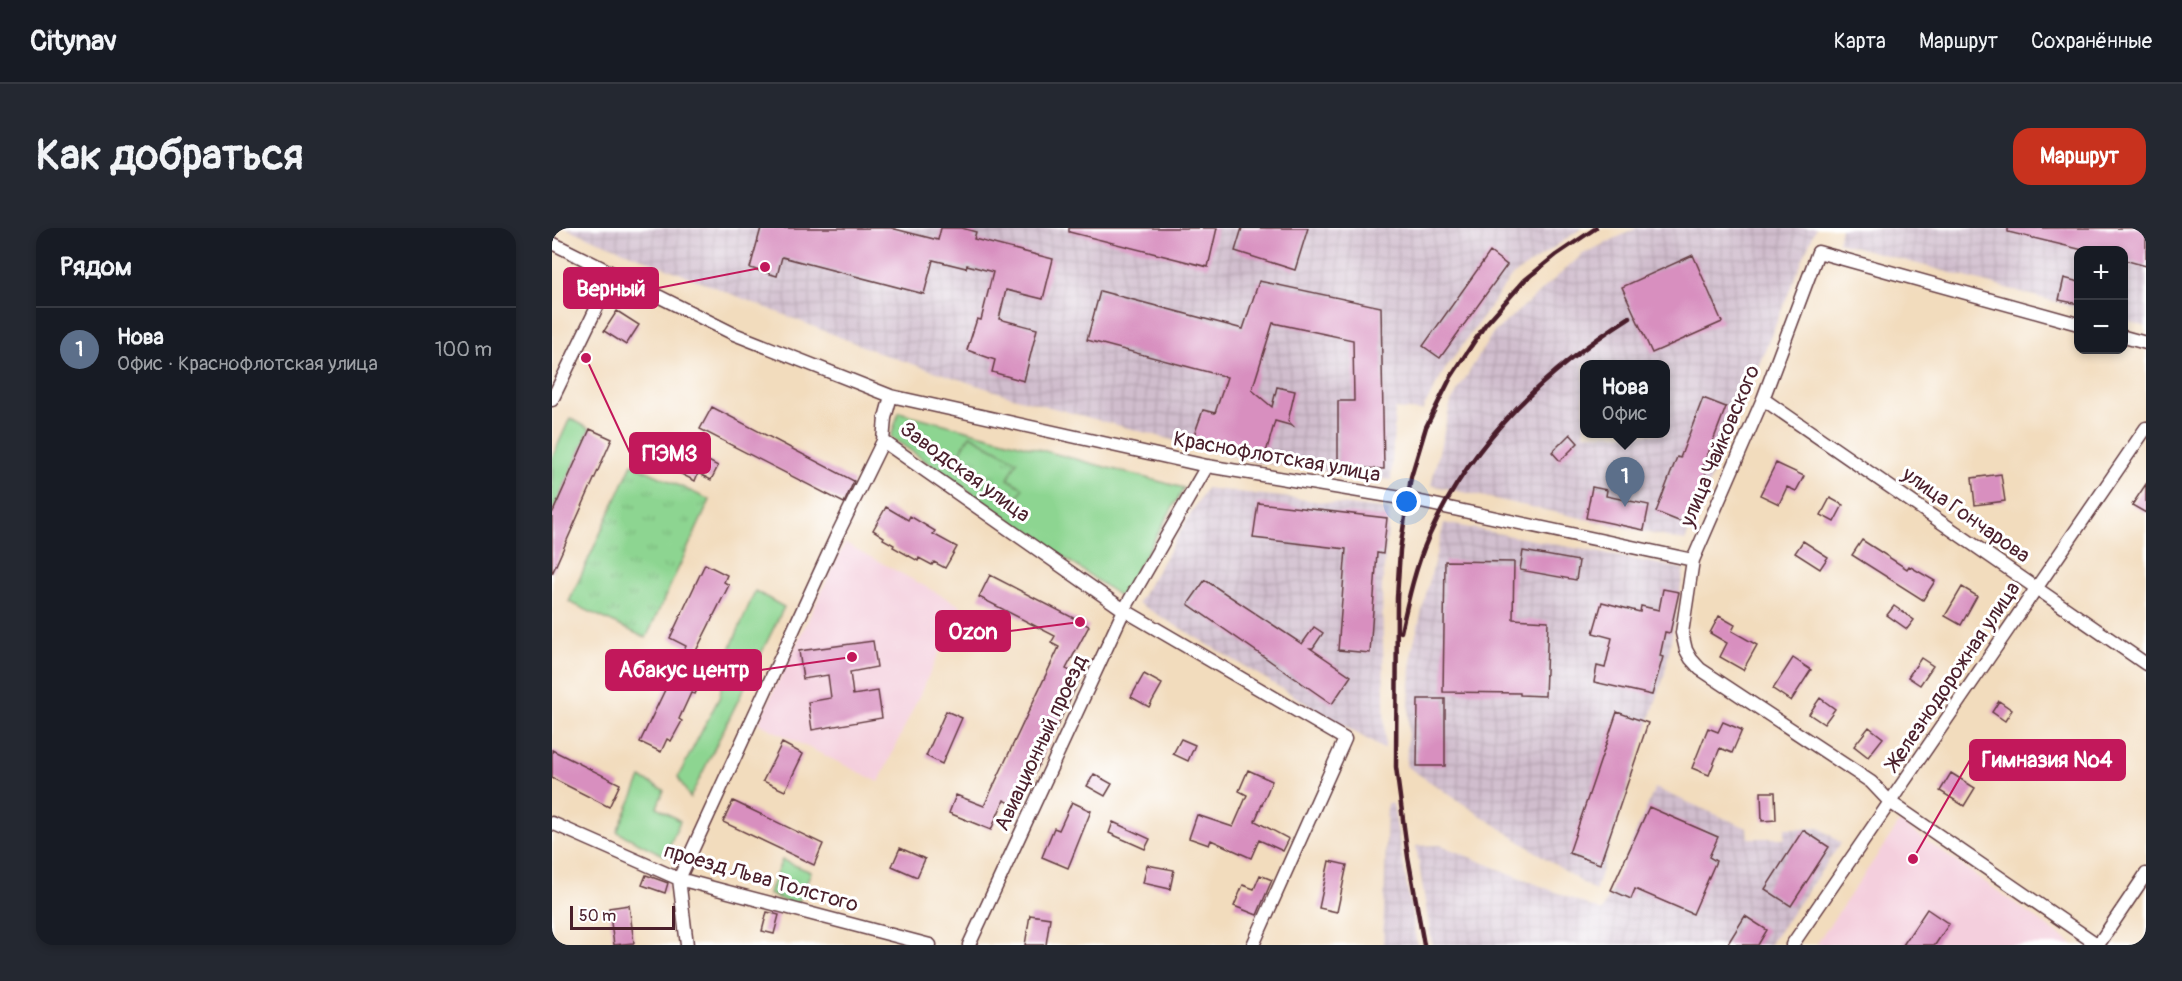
<!DOCTYPE html>
<html lang="ru">
<meta charset="utf-8">
<style>
:root{--surface:#171b24;--page:#242831;--text:#f1f3f6;--muted:#9ea1a6;--line:#363941;--accent:#c8321e}
body{margin:0;font-family:Pangolin,sans-serif;background:var(--page);color:var(--text)}
.controls{position:absolute;right:18px;top:18px;display:grid;overflow:hidden;border-radius:12px;box-shadow:0 3px 9px #0003}
.controls button{width:54px;height:54px;display:grid;place-items:center;padding:0;border:0;border-bottom:2px solid var(--line);background:var(--surface);color:var(--text);font:30px sans-serif}
.scale{position:absolute;left:18px;bottom:15px;width:105px;box-sizing:border-box;padding-left:6px;border:3px solid #4a1f2b;border-top:0;font-size:16px;line-height:21px;white-space:nowrap;color:#4a1f2b;-webkit-text-stroke:4px #fff;paint-order:stroke}
.you{position:absolute;left:855px;top:274px;width:21px;height:21px;margin:-15px;border:4px solid #fff;border-radius:50%;background:#1a73e8;box-shadow:0 0 0 9px #1a73e833}
.badge{display:grid;place-items:center;width:39px;height:39px;border-radius:50%;background:var(--accent);color:#fff;font-size:20px;font-weight:700}
.pin{position:absolute;translate:-50% -50px;filter:drop-shadow(0 2px 3px #0008)}
.pin::after{content:'';position:absolute;top:32px;width:21px;height:18px;background:inherit;clip-path:polygon(0 0,100% 0,50% 100%)}
.popup{position:absolute;left:1028px;top:132px;width:90px;height:78px;box-sizing:border-box;display:grid;place-content:center;border-radius:12px;background:var(--surface);filter:drop-shadow(0 2px 4px #0005);font-size:20px;white-space:nowrap;color:var(--muted)}
.popup b{font-size:22px;color:var(--text)}
.popup::after{content:'';position:absolute;left:50%;top:100%;margin-left:-12px;border:12px solid transparent;border-top-color:var(--surface)}
.list{margin:0;padding:0;list-style:none}
h2{display:flex;justify-content:space-between;align-items:center;height:78px;margin:0;padding:0 24px;font-size:26px}
h2 small{font-size:20px;font-weight:400;color:var(--muted)}
.list li{display:grid;grid-template-columns:39px 1fr auto;gap:18px;align-items:center;box-sizing:border-box;height:84px;padding:0 24px;border-top:2px solid var(--line)}
.list b{display:block;font-size:22px;white-space:nowrap}
.list p{margin:0;font-size:20px;white-space:nowrap;color:var(--muted)}
.list em{font-size:20px;font-style:normal;color:var(--muted)}
.map{position:relative;flex:none;width:1594px;height:717px;overflow:hidden;border-radius:18px}
header{display:flex;align-items:center;gap:36px;box-sizing:border-box;height:84px;padding:0 30px;background:var(--surface);border-bottom:2px solid var(--line)}
header strong{font-size:28px}
nav{display:flex;gap:33px;margin-inline-start:auto;font-size:21px}
.intro{display:flex;align-items:center;justify-content:space-between;box-sizing:border-box;height:144px;padding:0 36px}
h1{margin:0;font-size:42px}
.button{padding:15px 27px;border-radius:18px;background:var(--accent);color:#fff;font-size:21px;font-weight:700}
main{display:flex;gap:36px;padding:0 36px}
aside{flex:1;background:var(--surface);border-radius:18px;box-shadow:0 3px 9px #0003}
.map>svg:first-child{display:block}
.built{fill:#f4cfdd}
.industrial{fill:url(#industrial-grid);fill-rule:evenodd}
.green{fill:#8dd591;stroke:#6c7a5e;stroke-width:1.5}
.park{fill:url(#park-tufts);stroke:#6c7a5e;stroke-width:1.5}
.building{fill:#d88fbf}
.lines{fill:none;stroke-linecap:round;stroke-linejoin:round}
.minor-casing{stroke:#633b41;stroke-width:15}
.minor{stroke:#fff;stroke-width:12}
.rail{stroke:#4a1f2b;stroke-width:4.5}
.labels{text-anchor:middle;dominant-baseline:central;stroke-width:6;stroke-linejoin:round;paint-order:stroke}
.street-label{font-size:21px;fill:#4a1f2b;stroke:#fff}
.leader{fill:none;stroke:#c2185b;stroke-width:2}
.callout-dot{fill:#c2185b;stroke:#fff;stroke-width:2}
.callout{fill:#c2185b;stroke:#c2185b;stroke-width:2}
.callout-label{font-size:22px;text-anchor:middle;font-weight:bold;fill:#fff}
</style>
<header>
<strong>Citynav</strong>
<nav><a>Карта</a><a>Маршрут</a><a>Сохранённые</a></nav>
</header>
<div class="intro"><h1>Как добраться</h1><a class="button">Маршрут</a></div>
<main>
<aside>
<h2>Рядом<small></small></h2>
<ul class="list">
<li><span class="badge" style="background:#5c6f8a">1</span><div><b>Нова</b><p>Офис · Краснофлотская улица</p></div><em>100 m</em></li>
</ul>
</aside>
<div class="map">
<svg width="1594" height="717" viewBox="0 0 1594 717">
<defs>
<pattern id="industrial-grid" width="8" height="8" patternUnits="userSpaceOnUse" patternTransform="scale(1.5)"><rect width="8" height="8" fill="#d0bdcd"/><path d="M0 4h8M4 0v8" fill="none" stroke="#b4a2b0"/></pattern>
<pattern id="park-tufts" width="24" height="20" patternUnits="userSpaceOnUse" patternTransform="scale(1.5)"><rect width="24" height="20" fill="#8dd591"/><path d="M3 7l-1-3M5 7V3M7 7l1-3M15 17l-1-3M17 17v-4M19 17l1-3" fill="none" stroke="#7bb67d"/></pattern>
</defs>
<rect width="100%" height="100%" fill="#fff"/>
<filter id="ink" filterUnits="userSpaceOnUse"><feTurbulence type="fractalNoise" baseFrequency=".0167" numOctaves="2"/><feDisplacementMap in="SourceGraphic" scale="12" xChannelSelector="R" yChannelSelector="G"/><feConvolveMatrix kernelMatrix="1 2 1 2 8 2 1 2 1" color-interpolation-filters="sRGB"/></filter>
<filter id="wash" filterUnits="userSpaceOnUse"><feTurbulence type="fractalNoise" baseFrequency=".008" numOctaves="4" result="noise"/><feDisplacementMap in="SourceGraphic" scale="24" xChannelSelector="R" yChannelSelector="G"/><feGaussianBlur stdDeviation="1.35" result="paint"/><feColorMatrix in="noise" values="0 0 0 0 0 0 0 0 0 0 0 0 0 0 0 0 0 1.4 0 .05"/><feComposite in="paint" operator="in"/></filter>
<g filter="url(#wash)">
<rect width="100%" height="100%" fill="#f2dcbd"/>
<path class="built" d="M 293,315 L 409,378 L 327,554 L 206,495 Z
M 1348,594 L 1522,717 L 1264,717 Z"/>
<path class="industrial" d="M 14,0 L 1030,0 L 959,49 L 892,143 L 870,183 L 843,181 L 839,252 L 702,234 L 464,170 L 330,126 Z
M 1085,0 L 1264,0 L 1133,313 L 879,257 L 899,174 L 940,106 L 1031,26 ZM 1032,136 L 1114,136 L 1114,206 L 1032,206 Z
M 1289,0 L 1594,0 L 1594,99 L 1572,92 L 1572,22 L 1526,22 L 1526,80 L 1286,14 Z
M 654,260 L 838,282 L 830,359 L 833,522 L 586,375 Z
M 892,295 L 1132,341 L 1113,445 L 1043,663 L 854,538 L 860,422 Z
M 1103,560 L 1195,600 L 1196,610 L 1233,610 L 1233,600 L 1268,600 L 1289,615 L 1217,717 L 880,717 L 864,618 L 888,617 L 1050,683 Z
M 835,575 L 841,576 L 865,717 L 831,717 Z"/>
<path class="green" d="M 347,184 L 632,260 L 569,369 L 339,209 Z
M 18,190 L 38,201 L 0,286 L 0,230 Z
M 203,363 L 232,379 L 138,570 L 126,549 L 168,468 L 173,433 Z
M 89,550 L 112,562 L 105,579 L 128,593 L 113,628 L 65,604 Z"/>
<path class="park" d="M 418,207 L 465,233 L 456,251 L 471,260 L 463,274 L 400,238 Z
M 80,236 L 158,272 L 94,410 L 17,374 Z
M 230,632 L 259,644 L 245,678 L 216,666 Z"/>
<g id="blocks">
<path class="building" d="M 209,0 L 339,0 L 386,12 L 389,0 L 410,0 L 424,4 L 422,11 L 501,31 L 491,71 L 454,62 L 447,91 L 485,101 L 472,153 L 440,144 L 443,132 L 415,122 L 425,91 L 429,92 L 441,44 L 415,37 L 414,40 L 381,32 L 372,66 L 230,29 L 225,48 L 198,40 Z
M 517,0 L 665,0 L 656,39 L 517,4 Z
M 690,0 L 756,0 L 743,42 L 683,23 Z
M 1456,0 L 1594,0 L 1594,38 L 1572,32 L 1572,22 L 1531,22 L 1456,4 Z
M 938,24 L 955,37 L 888,130 L 871,118 Z
M 1141,27 L 1170,94 L 1100,125 L 1070,59 Z
M 1512,50 L 1527,54 L 1527,76 L 1507,72 Z
M 707,53 L 829,79 L 832,241 L 786,239 L 786,173 L 802,173 L 801,112 L 721,95 L 700,162 L 720,179 L 725,159 L 743,163 L 736,193 L 741,198 L 723,193 L 713,228 L 641,210 L 651,182 L 663,185 L 675,149 L 535,112 L 548,63 L 691,101 Z
M 65,83 L 87,97 L 74,117 L 52,103 Z
M 1151,170 L 1174,179 L 1151,239 L 1155,241 L 1134,296 L 1104,284 L 1125,229 L 1128,230 Z
M 160,179 L 302,253 L 292,275 L 148,201 Z
M 38,201 L 60,211 L 0,346 L 0,286 Z
M 1018,206 L 1026,215 L 1008,233 L 1000,224 Z
M 136,222 L 166,238 L 159,252 L 146,245 L 143,253 L 125,244 Z
M 1224,235 L 1252,248 L 1244,263 L 1235,259 L 1227,276 L 1208,267 Z
M 1449,246 L 1453,273 L 1423,277 L 1420,250 Z
M 1594,256 L 1594,285 L 1580,277 Z
M 1040,259 L 1055,262 L 1054,268 L 1097,277 L 1092,302 L 1034,290 Z
M 1278,270 L 1291,277 L 1282,294 L 1269,287 Z
M 706,275 L 835,290 L 831,326 L 825,325 L 818,425 L 786,422 L 794,321 L 701,310 Z
M 334,279 L 356,292 L 358,288 L 383,303 L 381,306 L 405,319 L 393,340 L 382,334 L 380,337 L 367,330 L 366,333 L 341,319 L 342,317 L 331,311 L 332,309 L 321,302 Z
M 1310,312 L 1355,341 L 1357,338 L 1383,353 L 1371,372 L 1300,327 Z
M 1251,313 L 1276,329 L 1268,341 L 1243,325 Z
M 971,323 L 1027,333 L 1024,352 L 968,342 Z
M 893,333 L 962,334 L 961,391 L 996,393 L 993,468 L 968,467 L 968,465 L 891,464 Z
M 153,336 L 175,347 L 172,354 L 177,357 L 144,423 L 157,429 L 151,443 L 153,444 L 143,466 L 139,465 L 127,491 L 130,493 L 119,513 L 115,511 L 109,524 L 88,514 L 134,418 L 118,410 Z
M 438,347 L 537,398 L 514,441 L 529,448 L 467,579 L 452,572 L 439,602 L 397,585 L 404,567 L 432,578 L 507,419 L 499,415 L 503,408 L 427,369 Z
M 653,352 L 750,416 L 762,399 L 771,405 L 761,420 L 758,420 L 799,448 L 780,476 L 636,376 Z
M 1410,359 L 1425,368 L 1409,397 L 1393,388 Z
M 1111,361 L 1127,364 L 1118,405 L 1113,404 L 1108,428 L 1111,429 L 1100,467 L 1042,454 L 1045,438 L 1053,440 L 1060,410 L 1041,405 L 1050,374 L 1088,384 L 1089,378 L 1107,382 Z
M 1342,378 L 1362,392 L 1355,401 L 1335,387 Z
M 1167,388 L 1183,397 L 1180,403 L 1205,417 L 1191,442 L 1168,429 L 1175,415 L 1158,405 Z
M 321,413 L 325,439 L 298,444 L 301,467 L 326,463 L 330,490 L 260,502 L 256,474 L 279,470 L 276,447 L 251,451 L 247,423 Z
M 1241,430 L 1259,442 L 1239,473 L 1221,461 Z
M 1369,430 L 1381,438 L 1368,457 L 1356,449 Z
M 592,446 L 610,456 L 597,479 L 579,469 Z
M 1268,470 L 1283,481 L 1272,496 L 1257,486 Z
M 866,471 L 893,471 L 893,538 L 865,538 Z
M 1447,473 L 1460,482 L 1453,493 L 1440,484 Z
M 394,483 L 410,490 L 390,536 L 374,528 Z
M 1065,484 L 1096,495 L 1048,636 L 1017,625 Z
M 1171,494 L 1190,502 L 1180,525 L 1168,520 L 1157,547 L 1140,540 L 1156,500 L 1166,504 Z
M 1317,499 L 1331,510 L 1316,529 L 1302,518 Z
M 629,511 L 643,517 L 636,533 L 621,526 Z
M 230,515 L 251,526 L 233,563 L 211,553 Z
M 0,522 L 68,556 L 57,579 L 0,550 Z
M 696,542 L 720,553 L 703,593 L 737,611 L 731,623 L 707,612 L 699,630 L 659,612 L 657,617 L 637,610 L 645,587 L 681,599 L 695,567 L 687,563 Z
M 1399,545 L 1423,560 L 1412,578 L 1388,563 Z
M 542,546 L 560,556 L 553,568 L 535,558 Z
M 1209,564 L 1223,564 L 1224,592 L 1210,593 Z
M 181,573 L 271,616 L 262,637 L 171,594 Z
M 520,574 L 539,583 L 516,640 L 490,629 L 502,600 L 507,602 Z
M 1097,579 L 1166,609 L 1157,629 L 1164,633 L 1141,686 L 1083,661 L 1079,671 L 1059,662 Z
M 561,594 L 598,611 L 593,621 L 557,605 Z
M 1251,602 L 1277,619 L 1239,678 L 1213,661 Z
M 348,620 L 373,631 L 365,649 L 340,638 Z
M 777,633 L 795,637 L 785,684 L 767,680 Z
M 595,637 L 622,642 L 618,661 L 591,655 Z
M 94,647 L 116,655 L 113,665 L 90,657 Z
M 708,647 L 720,652 L 705,687 L 682,678 L 691,657 L 702,661 Z
M 77,677 L 82,715 L 62,717 L 57,680 Z
M 1375,681 L 1397,696 L 1383,717 L 1351,717 Z
M 215,684 L 227,687 L 222,706 L 210,703 Z
M 478,687 L 498,690 L 494,717 L 473,717 Z
M 1193,688 L 1215,702 L 1206,717 L 1175,717 Z"/>
</g>
</g>
<g filter="url(#ink)">
<use href="#blocks" fill-opacity="0" stroke="#633b41" stroke-width="1.5"/>
<g class="lines">
<defs>
<path id="minor" d="M 0,15 L 182,106 L 339,168 L 655,238 L 855,271 L 1141,332
M 1526,96 L 1266,24 L 1211,171 L 1141,332 L 1130,405 L 1134,422 L 1139,431 L 1148,441 L 1319,554 L 1338,574 L 1546,717
M 1572,109 L 1594,115
M 339,168 L 333,190 L 331,213 L 572,382 L 793,511 L 701,717
M 1211,171 L 1594,436
M 0,172 L 61,46
M 0,595 L 127,651 L 378,717
M 135,717 L 127,651 L 285,307 L 331,213
M 417,717 L 572,382 L 655,238
M 1240,717 L 1594,200
M 1546,717 L 1594,646"/>
</defs>
<use href="#minor" class="minor-casing"/>
<use href="#minor" class="minor"/>
<path class="rail" d="M 849,404 C 856,372 864,337 877,308 C 919,214 993,143 1078,89
M 872,717 L 856,629 L 844,539 L 845,370 L 848,322 L 859,249 L 874,199 L 899,149 L 933,97 L 973,52 L 1004,27 L 1044,0"/>
</g>
</g>
<g class="labels">
<g class="street-label">
<text transform="translate(1168 218) rotate(-67)">улица Чайковского</text>
<text transform="translate(725 229) rotate(10)">Краснофлотская улица</text>
<text transform="translate(413 244) rotate(36)">Заводская улица</text>
<text transform="translate(1414 287) rotate(35)">улица Гончарова</text>
<text transform="translate(1401 448) rotate(-56)">Железнодорожная улица</text>
<text transform="translate(489 515) rotate(-65)">Авиационный проезд</text>
<text transform="translate(209 650) rotate(16)">проезд Льва Толстого</text>
</g>
</g>
<path class="leader" d="M213 39L106 60M34 130L78 225M528 394L458 403M300 429L209 442M1361 631L1418 532"/>
<g class="callout-dot">
<circle cx="213" cy="39" r="6"/>
<circle cx="34" cy="130" r="6"/>
<circle cx="528" cy="394" r="6"/>
<circle cx="300" cy="429" r="6"/>
<circle cx="1361" cy="631" r="6"/>
</g>
<g class="callout">
<rect x="12" y="40" width="94" height="40" rx="6"/>
<rect x="78" y="205" width="80" height="40" rx="6"/>
<rect x="384" y="383" width="74" height="40" rx="6"/>
<rect x="54" y="422" width="155" height="40" rx="6"/>
<rect x="1418" y="512" width="155" height="40" rx="6"/>
</g>
<g class="callout-label">
<text x="59" y="68">Верный</text>
<text x="118" y="233">ПЭМЗ</text>
<text x="421" y="411">Ozon</text>
<text x="132" y="449">Абакус центр</text>
<text x="1495" y="539">Гимназия №4</text>
</g>
</svg>
<div class="controls">
<button>+</button>
<button>−</button>
</div>
<div class="scale">50 m</div>
<div class="you"></div>
<div class="pin badge" style="left:1073px;top:279px;background:#5c6f8a">1</div>
<div class="popup"><b>Нова</b>Офис</div>
</div>
</main>
